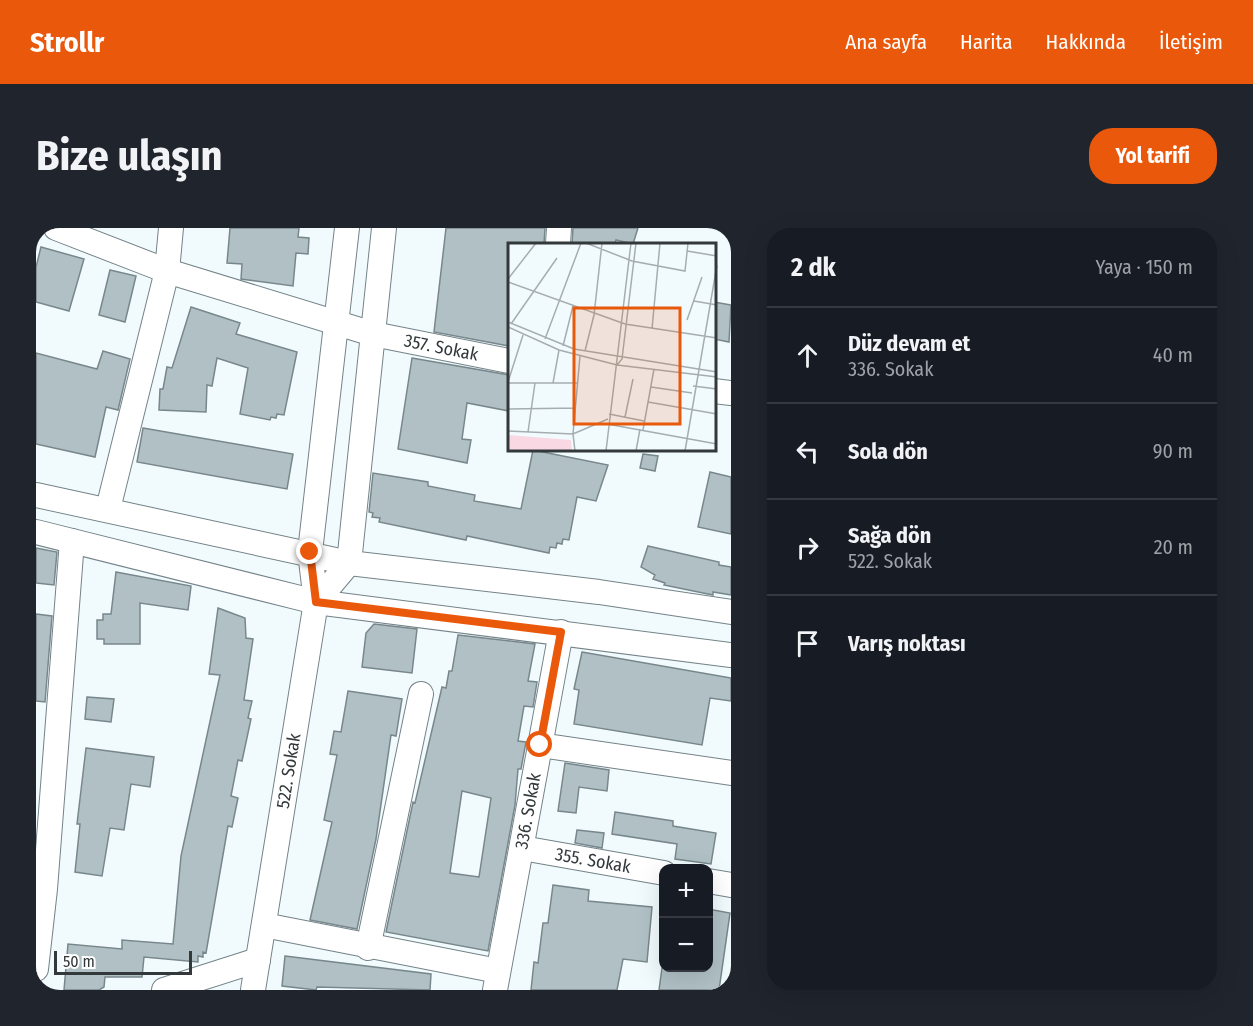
<!DOCTYPE html>
<html lang="tr">
<meta charset="utf-8">
<style>
:root{--surface:#171b24;--page:#20242c;--text:#f1f3f6;--muted:#9ea1a6;--line:#363941;--accent:#ea580c}
body{margin:0;font-family:"Fira Sans Condensed",sans-serif;background:var(--page);color:var(--text)}
.controls{position:absolute;right:18px;bottom:18px;display:grid;overflow:hidden;border-radius:12px;box-shadow:0 6px 24px #0002}
.controls button{width:54px;height:54px;display:grid;place-items:center;padding:0;border:0;border-bottom:2px solid var(--line);background:var(--surface);color:var(--text);font:30px sans-serif}
.scale{position:absolute;left:18px;bottom:15px;width:138px;box-sizing:border-box;padding-left:6px;border:3px solid #33393b;border-top:0;font-size:16px;line-height:21px;white-space:nowrap;color:#33393b;-webkit-text-stroke:4px #fff;paint-order:stroke}
.stop{position:absolute;width:18px;height:18px;margin:-14px;border:4px solid #ea580c;border-radius:50%;background:#fff}
.stop.end{background:#ea580c;border-color:#fff;box-shadow:0 2px 6px #0008}
.list{margin:0;padding:0;list-style:none}
h2{display:flex;justify-content:space-between;align-items:center;height:78px;margin:0;padding:0 24px;font-size:26px}
h2 small{font-size:20px;font-weight:400;color:var(--muted)}
.list li{display:grid;grid-template-columns:39px 1fr auto;gap:18px;align-items:center;box-sizing:border-box;height:96px;padding:0 24px;border-top:2px solid var(--line)}
.list b{display:block;font-size:22px;white-space:nowrap}
.list p{margin:0;font-size:20px;white-space:nowrap;color:var(--muted)}
.list em{font-size:20px;font-style:normal;color:var(--muted)}
.icon{flex:none;width:33px;height:33px;fill:none;stroke:currentColor;stroke-width:2;stroke-linecap:round;stroke-linejoin:round}
.map{position:relative;flex:none;width:695px;height:762px;overflow:hidden;border-radius:24px}
header{display:flex;align-items:center;gap:36px;box-sizing:border-box;height:84px;padding:0 30px;background:var(--accent);color:#fff}
header strong{font-size:28px}
nav{display:flex;gap:33px;margin-inline-start:auto;font-size:21px}
.intro{display:flex;align-items:center;justify-content:space-between;box-sizing:border-box;height:144px;padding:0 36px}
h1{margin:0;font-size:42px}
.button{padding:15px 27px;border-radius:24px;background:var(--accent);color:#fff;font-size:21px;font-weight:700}
main{display:flex;gap:36px;padding:0 36px}
aside{flex:1;background:var(--surface);border-radius:24px;box-shadow:0 6px 24px #0002}
.map>svg:first-child{display:block}
.building{fill:#b0c0c5;stroke:#78878b;stroke-width:1.5;fill-rule:evenodd}
.lines{fill:none;stroke-linecap:round;stroke-linejoin:round}
.minor-casing{stroke:#748388;stroke-width:26}
.minor{stroke:#fff;stroke-width:24}
.route{stroke:#ea580c;stroke-width:8}
.labels{text-anchor:middle;dominant-baseline:central;stroke-width:6;stroke-linejoin:round;paint-order:stroke}
.street-label{font-size:18px;fill:#33393b;stroke:#fff}
.inset-road{fill:none;stroke:#a5adb0;stroke-width:1.5}
.view{fill:#e8590c;fill-opacity:0.15;stroke:#e8590c;stroke-width:3}
.inset-edge{fill:none;stroke:#33393b;stroke-width:3}
</style>
<header>
<strong>Strollr</strong>
<nav><a>Ana sayfa</a><a>Harita</a><a>Hakkında</a><a>İletişim</a></nav>
</header>
<div class="intro"><h1>Bize ulaşın</h1><a class="button">Yol tarifi</a></div>
<main>
<div class="map">
<svg width="695" height="762" viewBox="0 0 695 762">
<rect width="100%" height="100%" fill="#f1fbfe"/>
<path class="building" d="M 194,0 L 263,0 L 262,9 L 273,10 L 272,26 L 260,25 L 257,58 L 205,51 L 206,36 L 191,35 Z
M 410,0 L 509,0 L 508,16 L 473,16 L 473,118 L 398,104 Z
M 537,0 L 602,0 L 597,16 L 580,12 L 579,16 L 536,16 Z
M 5,19 L 48,31 L 33,83 L 0,74 L 0,39 Z
M 74,42 L 100,48 L 89,94 L 63,87 Z
M 678,74 L 695,77 L 693,114 L 678,111 Z
M 155,79 L 204,95 L 200,106 L 261,124 L 248,187 L 241,186 L 240,190 L 235,189 L 234,192 L 204,186 L 212,140 L 181,130 L 176,158 L 171,157 L 170,184 L 123,182 L 124,161 L 127,161 L 131,139 L 136,140 Z
M 67,123 L 94,131 L 82,182 L 70,179 L 59,229 L 0,216 L 0,125 L 61,141 Z
M 376,130 L 473,147 L 473,183 L 431,175 L 426,211 L 435,212 L 431,235 L 362,221 Z
M 107,200 L 257,226 L 251,261 L 101,234 Z
M 497,222 L 572,237 L 560,273 L 541,269 L 533,312 L 527,311 L 526,316 L 521,315 L 520,320 L 514,319 L 513,325 L 431,308 L 430,312 L 343,294 L 344,290 L 336,289 L 337,285 L 333,284 L 337,245 L 392,254 L 392,258 L 439,267 L 438,273 L 485,281 Z
M 607,226 L 622,228 L 619,243 L 604,240 Z
M 674,244 L 695,249 L 695,306 L 662,299 Z
M 612,318 L 683,334 L 683,337 L 695,339 L 695,367 L 677,364 L 677,367 L 628,357 L 629,355 L 617,351 L 619,347 L 605,339 Z
M 0,320 L 21,324 L 18,357 L 0,355 Z
M 80,344 L 155,358 L 152,382 L 104,375 L 104,416 L 68,416 L 68,411 L 61,411 L 61,392 L 67,392 L 67,386 L 75,386 Z
M 182,380 L 209,390 L 210,410 L 217,411 L 208,472 L 216,473 L 212,490 L 215,491 L 206,533 L 202,532 L 195,568 L 202,570 L 196,599 L 192,598 L 170,725 L 167,724 L 167,729 L 162,728 L 162,734 L 108,729 L 106,749 L 69,749 L 68,759 L 63,762 L 28,762 L 32,716 L 86,721 L 86,712 L 137,716 L 145,628 L 184,447 L 173,446 Z
M 0,386 L 16,388 L 9,474 L 0,473 Z
M 338,396 L 381,401 L 376,445 L 326,439 L 330,405 Z
M 422,407 L 499,416 L 492,453 L 501,454 L 497,479 L 488,478 L 482,513 L 490,514 L 485,541 L 482,541 L 479,577 L 452,723 L 350,704 L 377,574 L 379,575 L 406,459 L 410,460 L 413,443 L 416,443 ZM 426,563 L 455,570 L 443,649 L 414,645 Z
M 546,424 L 695,450 L 695,473 L 674,470 L 666,517 L 538,496 L 543,462 L 538,461 Z
M 312,463 L 366,471 L 360,508 L 355,507 L 340,611 L 321,701 L 274,692 L 296,594 L 288,592 L 301,527 L 294,526 L 298,503 L 305,504 Z
M 51,469 L 78,471 L 75,494 L 49,491 Z
M 50,520 L 118,529 L 114,559 L 95,556 L 88,602 L 74,600 L 66,648 L 39,644 L 44,596 L 41,596 Z
M 529,535 L 573,542 L 571,563 L 543,559 L 540,585 L 522,583 Z
M 579,584 L 637,593 L 637,598 L 680,605 L 675,636 L 639,631 L 641,616 L 576,606 Z
M 541,602 L 568,605 L 566,620 L 539,615 Z
M 517,657 L 553,662 L 552,673 L 616,679 L 611,734 L 587,731 L 581,762 L 495,762 L 498,734 L 502,735 L 507,695 L 512,695 Z
M 672,681 L 694,685 L 683,762 L 623,762 L 626,740 L 672,740 Z
M 249,728 L 395,746 L 394,762 L 281,759 L 280,762 L 246,758 Z"/>
<g class="lines">
<defs>
<g id="minor">
<path id="s1" d="M 20,0 L 131,43 L 337,106 L 473,133"/>
<path d="M 522,16 L 523,0"/>
<path d="M 678,163 L 695,165"/>
<path d="M 0,267 L 313,335 L 563,364 L 695,384"/>
<path d="M 72,281 L 131,43 L 135,0"/>
<path d="M 0,304 L 280,374 L 695,427"/>
<path d="M 280,374 L 313,335 L 348,0"/>
<path d="M 504,517 L 695,545"/>
<path id="s2" d="M 486,620 L 628,645"/>
<path d="M 672,653 L 695,657"/>
<path d="M 228,697 L 462,743"/>
<path d="M 332,720 L 385,466"/>
<path d="M 0,741 L 9,661 L 36,313"/>
<path d="M 128,762 L 222,732"/>
<path id="s3" d="M 217,762 L 280,374 L 274,324 L 311,0"/>
<path id="s4" d="M 459,762 L 525,404"/>
</g>
</defs>
<use href="#minor" class="minor-casing"/>
<use href="#minor" class="minor"/>
</g>
<g class="lines">
<path class="route" d="M 274,324 L 280,374 L 525,404 L 504,517"/>
</g>
<g class="labels">
<g class="street-label">
<text stroke="none"><textPath href="#s1" startOffset="404">357. Sokak</textPath></text>
<text stroke="none"><textPath href="#s3" startOffset="222">522. Sokak</textPath></text>
<text stroke="none"><textPath href="#s4" startOffset="182">336. Sokak</textPath></text>
<text stroke="none"><textPath href="#s2" startOffset="72">355. Sokak</textPath></text>
</g>
</g>
<g transform="translate(472 15)">
<rect width="208" height="208" fill="#f1fbfe"/>
<path d="M 0,192 L 63,197 L 64,208 L 0,208 Z" fill="#f9d8e3"/>
<path class="inset-road" d="M 78,0 L 124,18 L 177,28 L 180,0M 179,8 L 209,13M 0,36 L 28,0M 0,39 L 117,81 L 209,95M 186,58 L 209,62M 179,77 L 194,34M 0,79 L 66,106 L 209,129M 3,81 L 49,15M 0,84 L 51,107 L 109,122 L 209,134M 144,86 L 152,0M 37,96 L 73,0M 55,103 L 65,63M 77,108 L 86,72 L 94,0M 109,122 L 114,116 L 128,0M 0,139 L 15,92M 0,140 L 69,140M 45,140 L 51,107M 185,143 L 209,146M 143,144 L 184,150M 140,159 L 209,171M 0,166 L 68,165M 101,171 L 136,178M 117,174 L 125,136M 99,181 L 209,201M 135,187 L 146,126M 0,188 L 65,191 L 100,176M 20,189 L 27,140M 67,208 L 65,191 L 72,113M 98,208 L 123,0M 128,208 L 132,186M 177,208 L 209,22"/>
<path class="view" d="M 66,65 L 172,65 L 172,181 L 66,181 Z"/>
<rect width="208" height="208" class="inset-edge"/>
</g>
</svg>
<div class="controls">
<button>+</button>
<button>−</button>
</div>
<div class="scale">50 m</div>
<div class="stop" style="left:504px;top:517px"></div>
<div class="stop end" style="left:274px;top:324px"></div>
</div>
<aside>
<h2>2 dk<small>Yaya · 150 m</small></h2>
<ul class="list">
<li><svg class="icon" aria-label="ahead" viewBox="0 0 24 24"><path d="M12 20V5M6 11l6-6 6 6"/></svg><div><b>Düz devam et</b><p>336. Sokak</p></div><em>40 m</em></li>
<li><svg class="icon" aria-label="left" viewBox="0 0 24 24"><path d="M17 20v-9H6M10 6l-5 5 5 5"/></svg><div><b>Sola dön</b></div><em>90 m</em></li>
<li><svg class="icon" aria-label="right" viewBox="0 0 24 24"><path d="M7 20v-9h11M14 6l5 5-5 5"/></svg><div><b>Sağa dön</b><p>522. Sokak</p></div><em>20 m</em></li>
<li><svg class="icon" aria-label="arrive" viewBox="0 0 24 24"><path d="M6 21V4h12l-3 4 3 4H6"/></svg><div><b>Varış noktası</b></div></li>
</ul>
</aside>
</main>
